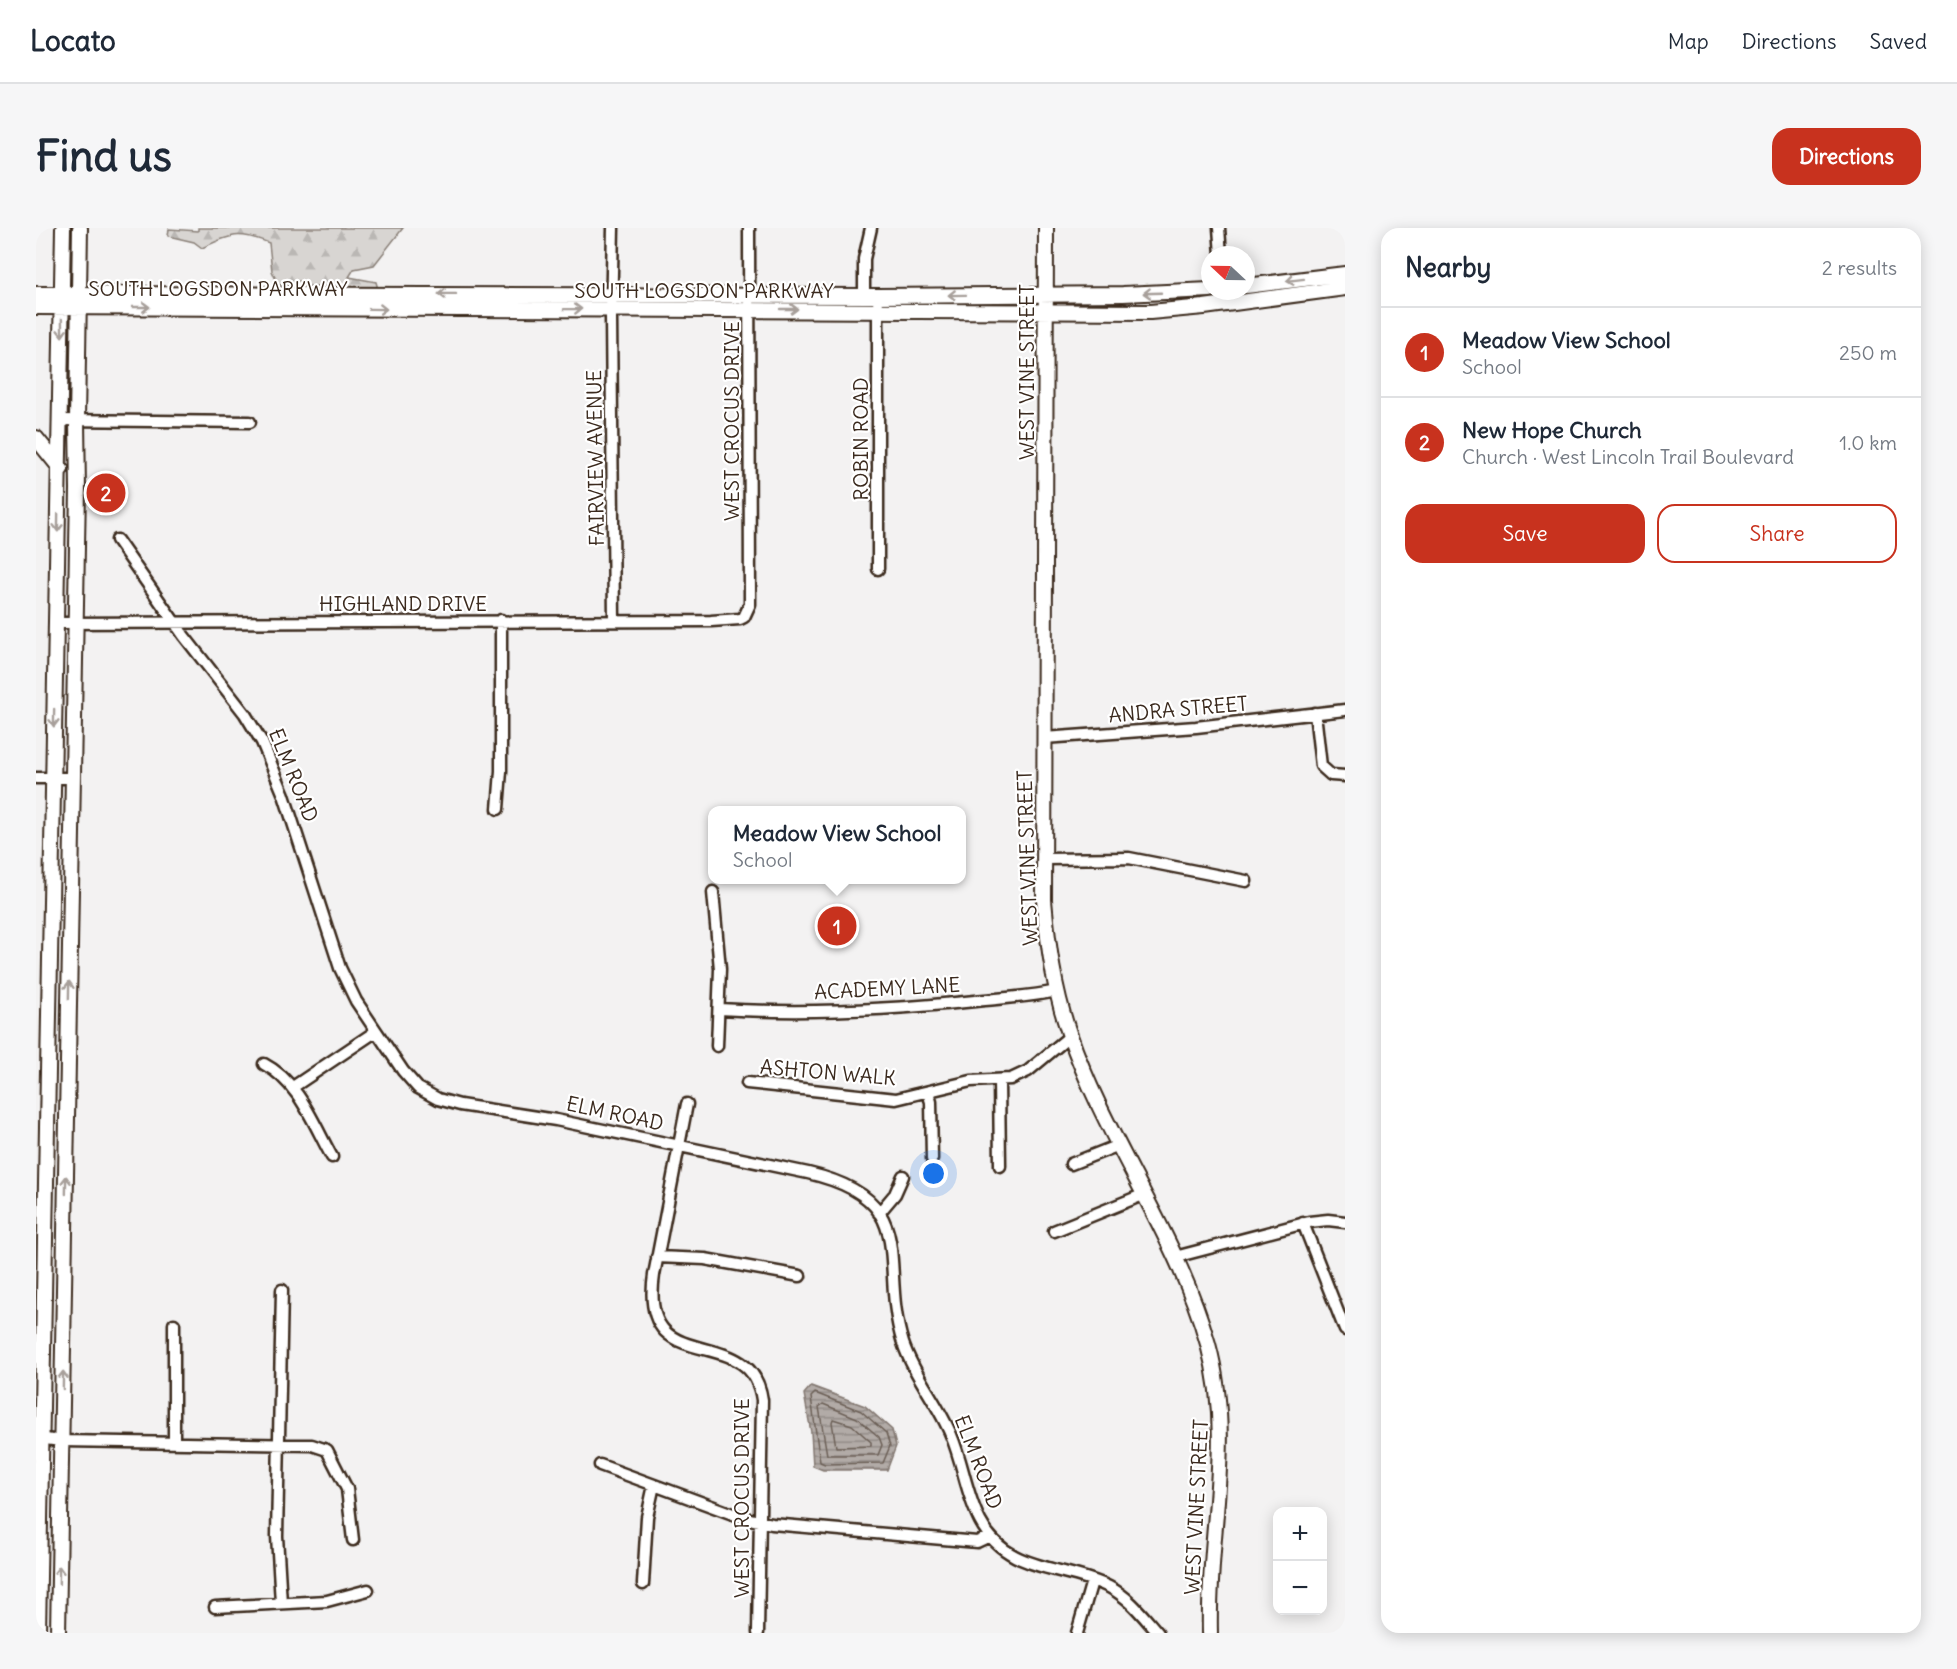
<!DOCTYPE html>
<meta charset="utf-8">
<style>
:root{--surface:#fff;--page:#f6f6f7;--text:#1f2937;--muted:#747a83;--line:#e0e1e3;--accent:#c8321e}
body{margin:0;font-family:Delius,sans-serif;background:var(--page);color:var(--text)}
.controls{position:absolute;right:18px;bottom:18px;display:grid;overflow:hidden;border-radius:12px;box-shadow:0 3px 15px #0003}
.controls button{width:54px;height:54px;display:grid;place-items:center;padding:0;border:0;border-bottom:2px solid var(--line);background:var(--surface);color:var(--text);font:30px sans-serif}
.compass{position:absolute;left:1165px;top:18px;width:54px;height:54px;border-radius:50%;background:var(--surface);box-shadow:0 3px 15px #0003;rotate:292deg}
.you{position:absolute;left:898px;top:946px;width:21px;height:21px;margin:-15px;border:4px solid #fff;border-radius:50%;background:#1a73e8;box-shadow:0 0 0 9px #1a73e833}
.badge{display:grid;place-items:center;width:39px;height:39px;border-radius:50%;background:var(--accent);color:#fff;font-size:20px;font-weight:700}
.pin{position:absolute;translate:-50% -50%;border:3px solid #fff;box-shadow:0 2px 6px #0006}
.popup{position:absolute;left:672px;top:578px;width:258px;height:78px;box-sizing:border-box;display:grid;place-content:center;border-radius:12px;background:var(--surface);filter:drop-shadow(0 2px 4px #0005);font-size:20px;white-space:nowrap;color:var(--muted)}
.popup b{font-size:22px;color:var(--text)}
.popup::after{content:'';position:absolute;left:50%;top:100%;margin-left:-12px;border:12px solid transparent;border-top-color:var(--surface)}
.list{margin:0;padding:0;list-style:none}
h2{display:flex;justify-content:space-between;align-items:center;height:78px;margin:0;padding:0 24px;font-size:26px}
h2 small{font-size:20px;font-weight:400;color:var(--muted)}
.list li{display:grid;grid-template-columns:39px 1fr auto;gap:18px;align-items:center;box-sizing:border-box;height:90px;padding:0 24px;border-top:2px solid var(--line)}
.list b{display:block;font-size:22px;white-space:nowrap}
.list p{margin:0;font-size:20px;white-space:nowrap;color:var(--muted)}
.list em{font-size:20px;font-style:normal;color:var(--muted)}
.actions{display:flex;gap:12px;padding:18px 24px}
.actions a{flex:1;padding:14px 0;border:2px solid var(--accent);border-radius:18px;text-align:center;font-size:21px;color:var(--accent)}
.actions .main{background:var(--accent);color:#fff}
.map{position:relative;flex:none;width:1309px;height:1405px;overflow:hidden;border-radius:18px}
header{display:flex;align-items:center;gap:36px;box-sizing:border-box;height:84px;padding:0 30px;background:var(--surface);border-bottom:2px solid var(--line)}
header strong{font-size:28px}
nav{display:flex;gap:33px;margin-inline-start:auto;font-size:21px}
.intro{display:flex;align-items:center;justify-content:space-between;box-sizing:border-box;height:144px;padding:0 36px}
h1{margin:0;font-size:42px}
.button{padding:15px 27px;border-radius:18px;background:var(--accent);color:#fff;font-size:21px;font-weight:700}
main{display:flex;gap:36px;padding:0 36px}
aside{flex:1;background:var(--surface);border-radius:18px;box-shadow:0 3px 15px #0003}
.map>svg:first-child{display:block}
.forest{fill:url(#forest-firs);stroke:#8a8078;stroke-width:1.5}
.water{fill:url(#water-rules);stroke:#827770;stroke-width:1.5}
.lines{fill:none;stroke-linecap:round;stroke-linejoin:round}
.shore{stroke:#6b5e55;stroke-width:1.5}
.minor-casing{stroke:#3b2a1e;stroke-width:15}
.major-casing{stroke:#3b2a1e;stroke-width:18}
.minor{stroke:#fff;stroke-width:10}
.major{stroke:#fff;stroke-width:14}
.oneway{stroke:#a79f9a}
.labels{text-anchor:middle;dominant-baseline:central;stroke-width:4.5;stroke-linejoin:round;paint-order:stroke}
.street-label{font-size:20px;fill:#3b2a1e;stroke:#fff}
</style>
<header>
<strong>Locato</strong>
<nav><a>Map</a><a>Directions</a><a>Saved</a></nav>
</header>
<div class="intro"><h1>Find us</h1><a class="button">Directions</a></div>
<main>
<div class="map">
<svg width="1309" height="1405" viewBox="0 0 1309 1405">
<defs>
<pattern id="forest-firs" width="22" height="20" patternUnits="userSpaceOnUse" patternTransform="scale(1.5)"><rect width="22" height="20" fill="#d8d5d2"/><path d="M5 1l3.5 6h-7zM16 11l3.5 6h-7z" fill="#bab7b4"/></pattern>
<pattern id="water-rules" width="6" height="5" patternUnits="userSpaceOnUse" patternTransform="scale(1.5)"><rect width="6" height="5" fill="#b2aba7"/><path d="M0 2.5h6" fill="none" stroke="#928b87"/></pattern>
</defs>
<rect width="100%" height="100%" fill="#f3f2f2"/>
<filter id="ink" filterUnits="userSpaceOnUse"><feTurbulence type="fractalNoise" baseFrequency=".0167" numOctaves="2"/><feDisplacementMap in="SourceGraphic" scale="12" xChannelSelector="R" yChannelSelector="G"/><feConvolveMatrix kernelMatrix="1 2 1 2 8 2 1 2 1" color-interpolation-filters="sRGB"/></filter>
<g filter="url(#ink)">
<path class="forest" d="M 162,0 L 367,0 L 338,37 L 318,41 L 313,49 L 340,54 L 342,61 L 271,62 L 268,54 C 257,51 252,58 242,56 L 236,43 L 233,15 C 203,3 195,6 166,20 L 158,14 L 132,8 L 133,1 L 162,3 Z"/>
<path class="water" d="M 775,1158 L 829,1178 L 856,1202 L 860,1218 L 851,1242 L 787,1242 L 777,1238 L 775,1204 L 768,1166 Z"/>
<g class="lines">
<path class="shore" d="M 779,1165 L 825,1183 L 850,1205 L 854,1218 L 847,1235 L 789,1236 L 784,1234 L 775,1169 Z
M 787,1176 L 821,1190 L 843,1209 L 846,1217 L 842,1227 L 791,1227 L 783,1179 Z
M 797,1191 L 816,1197 L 835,1214 L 835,1218 L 800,1219 L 796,1194 Z"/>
<defs>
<path id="minor" d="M 577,0 L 575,89 L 578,392
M 1183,0 L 1185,27
M 828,68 L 828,31 L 835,0
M 842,77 L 842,341
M 23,192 L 214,194
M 81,312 L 148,408 L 209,486 L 226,514 L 248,567 L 304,740 L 320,773 L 367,843 L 382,860 L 402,871 L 424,877 L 520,892 L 772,945 C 888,972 841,1034 867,1115 C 878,1148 902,1175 915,1207 C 927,1235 930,1266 944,1293 C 972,1346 1027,1336 1073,1359 C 1094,1370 1107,1388 1122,1405
M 20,395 L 675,393 L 704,391 L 708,389 L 714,376 L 713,0
M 1279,485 L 1285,538 L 1295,547 L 1309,548
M 1008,510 L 1160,499 L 1309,482
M 0,550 L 37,550
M 462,581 L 465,543 L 465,392
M 1008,631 L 1093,630 L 1210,653
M 677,664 L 684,741 L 681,818
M 683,781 C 768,786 854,782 939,773 C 966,770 994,769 1021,763
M 228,836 C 263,854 278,897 296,929
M 963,852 L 964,938
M 711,855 L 860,871 L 935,853 L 975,851 L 992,843 L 1034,808
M 257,859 L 339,804
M 892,864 L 895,874 L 896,931
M 651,876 L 618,1047 C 602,1155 715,1090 726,1172 L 722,1405
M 1035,936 L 1083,917
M 843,985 L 859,966 L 867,948
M 1267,995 L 1309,1102
M 1018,1003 L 1109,966
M 621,1029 L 669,1031 L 764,1048
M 1139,1029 L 1273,994 L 1292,992 L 1309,994
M 0,1210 L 26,1213 L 276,1217 L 291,1222 L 311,1261 L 317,1312
M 138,1213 L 138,1096
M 564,1237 L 705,1289 L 736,1296 L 941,1314 L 954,1308
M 607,1356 L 611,1289 L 618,1257
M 245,1375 L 241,1308 L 246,1062
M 179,1379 L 291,1373 L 332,1362
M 1041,1405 L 1056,1353"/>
<path id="major" d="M 1010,0 L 1008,672 C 1012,717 1018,762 1033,805 C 1070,913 1141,1006 1172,1116 C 1199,1214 1171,1306 1174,1405
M 1210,58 L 1309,46
M 0,66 L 842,68 L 1087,66 L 1174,62
M 0,79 L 1114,84 L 1168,79 L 1309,60
M 0,210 L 25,241
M 2,1405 L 27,0
M 22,1405 L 42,261 L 41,193 L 44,0"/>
</defs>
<use href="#minor" class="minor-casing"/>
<use href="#major" class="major-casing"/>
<use href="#minor" class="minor"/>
<use href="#major" class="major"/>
</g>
<defs><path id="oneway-shaft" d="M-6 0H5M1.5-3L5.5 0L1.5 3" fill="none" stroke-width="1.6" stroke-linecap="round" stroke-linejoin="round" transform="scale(1.5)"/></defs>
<g class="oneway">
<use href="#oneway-shaft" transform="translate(1259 52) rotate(173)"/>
<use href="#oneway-shaft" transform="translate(1116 65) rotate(178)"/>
<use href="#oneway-shaft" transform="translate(411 66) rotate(-180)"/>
<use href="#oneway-shaft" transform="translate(921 67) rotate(179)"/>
<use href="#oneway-shaft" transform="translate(105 79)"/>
<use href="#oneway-shaft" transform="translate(342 81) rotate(1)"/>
<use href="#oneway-shaft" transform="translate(537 81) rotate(-1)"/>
<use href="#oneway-shaft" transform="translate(753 81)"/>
<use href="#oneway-shaft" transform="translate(26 100) rotate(89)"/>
<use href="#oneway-shaft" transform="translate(22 295) rotate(91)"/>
<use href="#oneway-shaft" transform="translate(18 490) rotate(91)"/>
<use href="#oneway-shaft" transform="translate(33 762) rotate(-89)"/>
<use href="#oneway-shaft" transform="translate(30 957) rotate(-89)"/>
<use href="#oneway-shaft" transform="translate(27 1152) rotate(-89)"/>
<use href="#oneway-shaft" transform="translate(23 1347) rotate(-89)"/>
</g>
</g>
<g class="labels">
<g class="street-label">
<text x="182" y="60">SOUTH LOGSDON PARKWAY</text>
<text x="668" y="62">SOUTH LOGSDON PARKWAY</text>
<text transform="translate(990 144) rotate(-90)">WEST VINE STREET</text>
<text transform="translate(695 193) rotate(-90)">WEST CROCUS DRIVE</text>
<text transform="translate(824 211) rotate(-90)">ROBIN ROAD</text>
<text transform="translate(559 230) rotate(-91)">FAIRVIEW AVENUE</text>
<text x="367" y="375">HIGHLAND DRIVE</text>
<text transform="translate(1142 481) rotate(-5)">ANDRA STREET</text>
<text transform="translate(258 547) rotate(68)">ELM ROAD</text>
<text transform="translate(991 630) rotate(-92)">WEST VINE STREET</text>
<text transform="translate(851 760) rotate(-3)">ACADEMY LANE</text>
<text transform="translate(792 844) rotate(5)">ASHTON WALK</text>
<text transform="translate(579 885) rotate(12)">ELM ROAD</text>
<text transform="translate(943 1234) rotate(69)">ELM ROAD</text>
<text transform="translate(705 1270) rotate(-90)">WEST CROCUS DRIVE</text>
<text transform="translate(1160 1279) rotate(-87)">WEST VINE STREET</text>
</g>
</g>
</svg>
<div class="controls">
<button>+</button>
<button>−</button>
</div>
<svg class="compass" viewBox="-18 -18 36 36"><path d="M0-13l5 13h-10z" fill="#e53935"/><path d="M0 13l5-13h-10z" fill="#747a83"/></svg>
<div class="you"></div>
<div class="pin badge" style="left:801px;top:698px">1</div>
<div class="popup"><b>Meadow View School</b>School</div>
<div class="pin badge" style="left:70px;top:265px">2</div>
</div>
<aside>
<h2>Nearby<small>2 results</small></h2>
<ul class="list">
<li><span class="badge">1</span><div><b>Meadow View School</b><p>School</p></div><em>250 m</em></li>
<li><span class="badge">2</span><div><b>New Hope Church</b><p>Church · West Lincoln Trail Boulevard</p></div><em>1.0 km</em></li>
</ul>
<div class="actions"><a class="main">Save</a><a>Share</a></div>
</aside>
</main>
